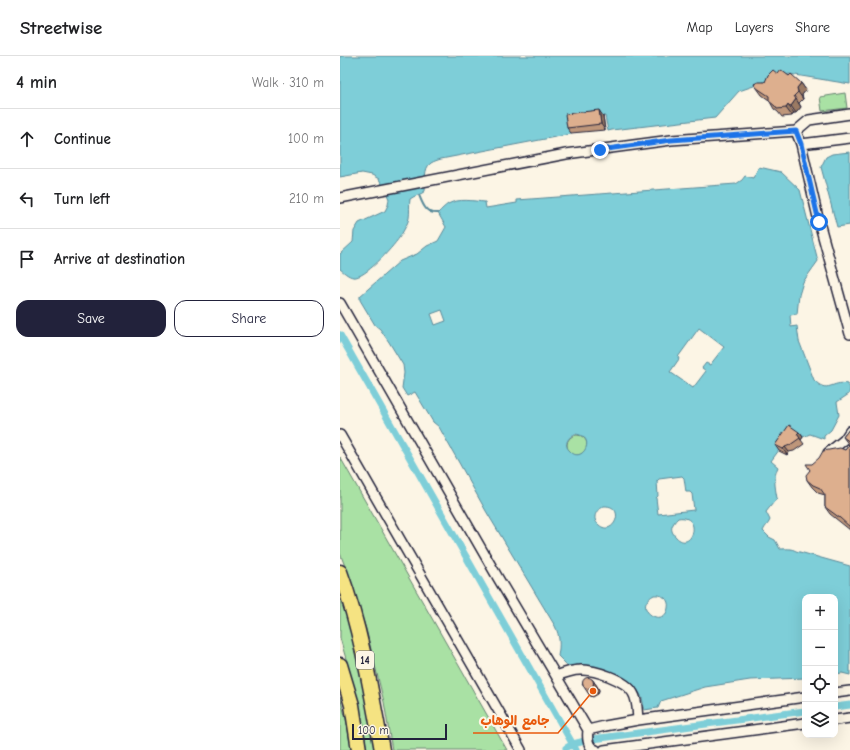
<!DOCTYPE html>
<meta charset="utf-8">
<style>
:root{--surface:#fff;--page:#f2f2f2;--text:#202124;--muted:#757577;--line:#e0e0e0;--accent:#22223b}
body{margin:0;font-family:"Comic Neue","Playpen Sans Arabic",sans-serif;background:var(--page);color:var(--text)}
.controls{position:absolute;right:12px;bottom:12px;display:grid;overflow:hidden;border-radius:8px;box-shadow:0 4px 16px #0002}
.controls button{width:36px;height:36px;display:grid;place-items:center;padding:0;border:0;border-bottom:1px solid var(--line);background:var(--surface);color:var(--text);font:20px sans-serif}
.scale{position:absolute;left:12px;bottom:10px;width:95px;box-sizing:border-box;padding-left:4px;border:2px solid #22223b;border-top:0;font-size:11px;line-height:14px;white-space:nowrap;color:#22223b;-webkit-text-stroke:3px #fcf5e5;paint-order:stroke}
.stop{position:absolute;width:12px;height:12px;margin:-9px;border:3px solid #1a73e8;border-radius:50%;background:#fff}
.stop.end{background:#1a73e8;border-color:#fff;box-shadow:0 1px 4px #0008}
.list{margin:0;padding:0;list-style:none}
h2{display:flex;justify-content:space-between;align-items:center;height:52px;margin:0;padding:0 16px;font-size:17px}
h2 small{font-size:13px;font-weight:400;color:var(--muted)}
.list li{display:grid;grid-template-columns:26px 1fr auto;gap:12px;align-items:center;box-sizing:border-box;height:60px;padding:0 16px;border-top:1px solid var(--line)}
.list b{display:block;font-size:15px;white-space:nowrap}
.list em{font-size:13px;font-style:normal;color:var(--muted)}
.actions{display:flex;gap:8px;padding:12px 16px}
.actions a{flex:1;padding:9px 0;border:1px solid var(--accent);border-radius:12px;text-align:center;font-size:14px;color:var(--accent)}
.actions .main{background:var(--accent);color:#fff}
.icon{flex:none;width:22px;height:22px;fill:none;stroke:currentColor;stroke-width:2;stroke-linecap:round;stroke-linejoin:round}
.map{position:relative;flex:none;width:510px;height:694px;overflow:hidden}
header{display:flex;align-items:center;gap:24px;box-sizing:border-box;height:56px;padding:0 20px;background:var(--surface);border-bottom:1px solid var(--line)}
header strong{font-size:19px}
nav{display:flex;gap:22px;margin-inline-start:auto;font-size:14px}
main{display:flex}
aside{flex:1;background:var(--surface)}
.map>svg:first-child{display:block}
.green{fill:#a9e1a4;stroke:#668270}
.water{fill:#7eced8;stroke:#598999;fill-rule:evenodd}
.lines{fill:none;stroke-linecap:round;stroke-linejoin:round}
.stream{stroke:#598999;stroke-width:2}
.canal{stroke:#7eced8;stroke-width:7}
.minor-casing{stroke:#22223b;stroke-width:12}
.highway-casing{stroke:#22223b;stroke-width:17}
.minor{stroke:#fcf5e5;stroke-width:9}
.highway{stroke:#f5e382;stroke-width:14}
.wall{fill:#be967a;stroke:#22223b}
.shaded-wall{fill:#9b7a63;stroke:#22223b}
.building{fill:#ddaf8e;stroke:#22223b}
.route{stroke:#1a73e8;stroke-width:5}
.labels{text-anchor:middle;dominant-baseline:central;stroke-width:4;stroke-linejoin:round;paint-order:stroke}
.shield{fill:#fcf5e5;stroke:#63616e;stroke-width:1}
.shield-label{font-size:11px;font-weight:bold;fill:#22223b}
.leader{fill:none;stroke:#e8590c;stroke-width:1.5}
.callout-dot{fill:#e8590c;stroke:#fcf5e5;stroke-width:1.5}
.callout-label{font-size:13px;text-anchor:middle;font-weight:bold;fill:#e8590c;stroke:#fcf5e5;stroke-width:4;stroke-linejoin:round;paint-order:stroke}
</style>
<header>
<strong>Streetwise</strong>
<nav><a>Map</a><a>Layers</a><a>Share</a></nav>
</header>
<main>
<aside>
<h2>4 min<small>Walk · 310 m</small></h2>
<ul class="list">
<li><svg class="icon" aria-label="ahead" viewBox="0 0 24 24"><path d="M12 20V5M6 11l6-6 6 6"/></svg><div><b>Continue</b></div><em>100 m</em></li>
<li><svg class="icon" aria-label="left" viewBox="0 0 24 24"><path d="M17 20v-9H6M10 6l-5 5 5 5"/></svg><div><b>Turn left</b></div><em>210 m</em></li>
<li><svg class="icon" aria-label="arrive" viewBox="0 0 24 24"><path d="M6 21V4h12l-3 4 3 4H6"/></svg><div><b>Arrive at destination</b></div></li>
</ul>
<div class="actions"><a class="main">Save</a><a>Share</a></div>
</aside>
<div class="map">
<svg width="510" height="694" viewBox="0 0 510 694">
<rect width="100%" height="100%" fill="#fcf5e5"/>
<filter id="ink" filterUnits="userSpaceOnUse"><feTurbulence type="fractalNoise" baseFrequency=".025" numOctaves="2"/><feDisplacementMap in="SourceGraphic" scale="8" xChannelSelector="R" yChannelSelector="G"/><feConvolveMatrix kernelMatrix="1 2 1 2 8 2 1 2 1" color-interpolation-filters="sRGB"/></filter>
<g filter="url(#ink)">
<path class="green" d="M 505,37 L 507,52 L 482,55 L 480,41 Z
M227 389a10 10 0 1 1 20 0a10 10 0 1 1-20 0Z
M 0,401 L 167,694 L 52,694 L 44,646 L 26,573 L 6,513 L 0,497 Z
M 0,536 L 9,560 L 38,694 L 27,694 L 17,641 L 0,582 Z
M 0,641 L 7,667 L 11,694 L 0,694 Z"/>
<path class="water" d="M 0,0 L 510,0 L 510,28 L 449,18 L 399,35 L 375,62 L 272,74 L 268,75 L 265,60 L 229,64 L 231,78 L 101,103 C 98,104 94,105 91,107 C 83,112 86,126 85,135 C 81,139 75,139 70,143 C 69,149 70,156 69,162 C 68,167 64,174 61,179 C 55,189 28,219 16,221 C 10,222 5,217 0,213 L 0,198 L 13,186 L 14,175 L 19,167 L 45,155 L 48,149 L 49,143 L 46,136 L 39,123 L 32,119 L 22,117 L 0,121 Z
M 510,96 L 510,169 L 497,171 L 481,111 L 486,101 L 492,98 Z
M 419,111 L 441,116 L 460,134 L 478,205 L 463,226 L 459,239 L 457,258 L 450,259 L 451,271 L 457,270 L 459,285 L 474,324 C 488,339 492,324 507,328 L 510,332 L 509,338 L 497,346 L 499,359 L 491,374 L 484,380 L 484,383 L 470,378 L 463,381 L 453,375 L 431,405 L 438,411 C 433,421 435,431 437,442 L 426,456 L 430,464 C 428,469 425,470 423,475 L 429,481 L 435,484 L 440,493 C 446,493 451,492 456,495 L 510,510 L 510,619 L 502,617 L 495,618 L 495,541 L 465,541 L 465,622 L 410,624 L 365,631 L 321,645 L 318,652 L 304,654 C 303,640 300,635 289,627 L 228,611 L 225,607 L 218,600 C 220,589 220,580 215,570 L 146,455 L 99,371 L 93,366 L 75,336 L 67,340 L 62,332 L 64,317 L 63,309 L 49,286 L 40,273 L 35,269 L 20,244 L 20,240 L 60,205 L 77,198 L 87,190 L 98,185 L 106,171 L 98,157 C 101,154 105,150 108,148 C 119,142 133,145 145,146 L 146,152 L 177,147 L 177,144 L 396,128 L 402,124 L 405,120 L 413,122 ZM 102,254 L 106,265 L 95,269 L 91,258 ZM 359,272 L 384,291 L 370,309 L 366,307 L 362,312 L 366,315 L 353,332 L 330,316 L 339,303 L 338,301 ZM 235,378 C 258,380 242,409 230,395 C 223,389 228,381 235,378 ZM 342,420 L 344,422 L 346,436 L 350,436 L 352,438 L 354,454 L 318,458 L 316,442 L 318,440 L 317,425 L 319,423 ZM 264,450 C 287,449 274,482 259,469 C 251,463 256,453 264,450 ZM 338,462 C 364,458 352,498 336,481 C 329,474 331,469 338,462 ZM 314,539 C 322,538 330,543 328,552 C 324,574 290,552 314,539 Z"/>
<g class="lines">
<path class="stream" d="M 79,139 C 83,149 86,158 98,157"/>
<path class="canal" d="M 0,279 L 236,694
M 495,651 L 510,649
M 226,692 L 233,688 L 253,683 L 465,655"/>
<defs>
<path id="minor" d="M 456,75 L 461,88 L 479,166 L 510,278
M 461,88 L 510,82
M 0,142 L 226,98 L 331,84 L 456,75 L 469,64 L 510,58
M 0,247 L 158,522 L 248,674 C 247,682 247,691 256,694
M 0,379 L 181,694
M 488,397 L 504,384 L 510,375
M 216,620 C 224,617 232,614 240,614 C 254,613 286,624 293,637 C 298,645 297,655 298,664
M 495,637 L 510,635
M 495,664 L 510,662
M 248,674 L 265,670 L 298,664 L 465,641
M 264,694 L 465,667"/>
<path id="highway" d="M 0,516 C 21,573 31,634 42,694
M 0,609 L 12,649 L 19,694"/>
</defs>
<use href="#minor" class="minor-casing"/>
<use href="#highway" class="highway-casing"/>
<use href="#minor" class="minor"/>
<use href="#highway" class="highway"/>
</g>
<path class="wall" d="M 438,18 L 449,20 L 461,27 L 466,34 L 462,39 L 463,43 L 459,47 L 461,51 L 456,57 L 454,57 L 452,60 L 442,61 L 438,56 L 434,53 L 429,44 L 422,39 L 414,28 L 425,26 Z
M 263,60 L 265,74 L 231,77 L 227,72 Z
M 510,372 L 510,474 L 490,458 L 485,451 L 485,439 L 478,437 L 472,431 L 467,424 L 472,408 L 505,394 L 509,389 L 503,381 Z
M 459,376 L 463,381 L 461,384 L 464,388 L 454,395 L 449,396 L 447,399 L 439,395 L 435,389 Z
M 252,623 L 257,630 L 259,634 L 258,638 L 253,641 L 250,640 L 242,628 Z"/>
<path class="shaded-wall" d="M 461,27 L 466,34 L 462,39 L 463,43 L 458,36 L 457,32 Z
M 456,43 L 461,51 L 456,57 L 451,50 Z
M 448,49 L 454,57 L 452,60 L 446,52 Z
M 259,54 L 263,60 L 265,74 L 261,68 Z
M 459,376 L 463,381 L 461,384 L 457,378 Z
M 445,391 L 449,396 L 447,399 L 443,393 Z
M 252,623 L 257,630 L 259,634 L 258,638 L 252,631 Z"/>
<path class="building" d="M 433,14 L 438,18 L 441,14 L 449,20 L 451,18 L 461,27 L 457,32 L 458,36 L 454,40 L 456,43 L 451,50 L 448,49 L 446,52 L 437,53 L 435,50 L 429,45 L 429,40 L 417,32 L 414,28 L 418,26 L 425,26 L 428,19 Z
M 259,54 L 261,68 L 227,72 L 225,58 Z
M 449,369 L 459,376 L 457,378 L 460,382 L 450,389 L 445,391 L 443,393 L 435,389 Z
M 510,372 L 510,386 L 503,381 Z
M 510,388 L 510,471 L 500,462 L 485,451 L 485,439 L 480,432 L 473,429 L 467,424 L 466,419 L 470,414 L 466,408 L 472,408 L 479,402 L 483,395 L 500,392 L 505,394 Z
M242.5 627a5.5 5.5 0 1 1 11 0a5.5 5.5 0 1 1-11 0Z"/>
</g>
<g class="lines" filter="url(#ink)">
<path class="route" d="M 260,94 L 331,84 L 456,75 L 461,88 L 479,166"/>
</g>
<g class="labels">
<rect class="shield" x="16" y="595" width="18" height="18" rx="3"/>
<g class="shield-label">
<text x="25" y="604">14</text>
</g>
</g>
<path class="leader" d="M253 635L218 677H133"/>
<circle class="callout-dot" cx="253" cy="635" r="4"/>
<g class="callout-label">
<text x="175" y="669">جامع الوهاب</text>
</g>
</svg>
<div class="controls">
<button>+</button>
<button>−</button>
<button><svg class="icon" aria-label="locate" viewBox="0 0 24 24"><circle cx="12" cy="12" r="6"/><path d="M12 2v4M12 18v4M2 12h4M18 12h4"/></svg></button>
<button><svg class="icon" aria-label="layers" viewBox="0 0 24 24"><path d="M12 4l9 5-9 5-9-5zM3 14l9 5 9-5"/></svg></button>
</div>
<div class="scale">100 m</div>
<div class="stop" style="left:479px;top:166px"></div>
<div class="stop end" style="left:260px;top:94px"></div>
</div>
</main>
